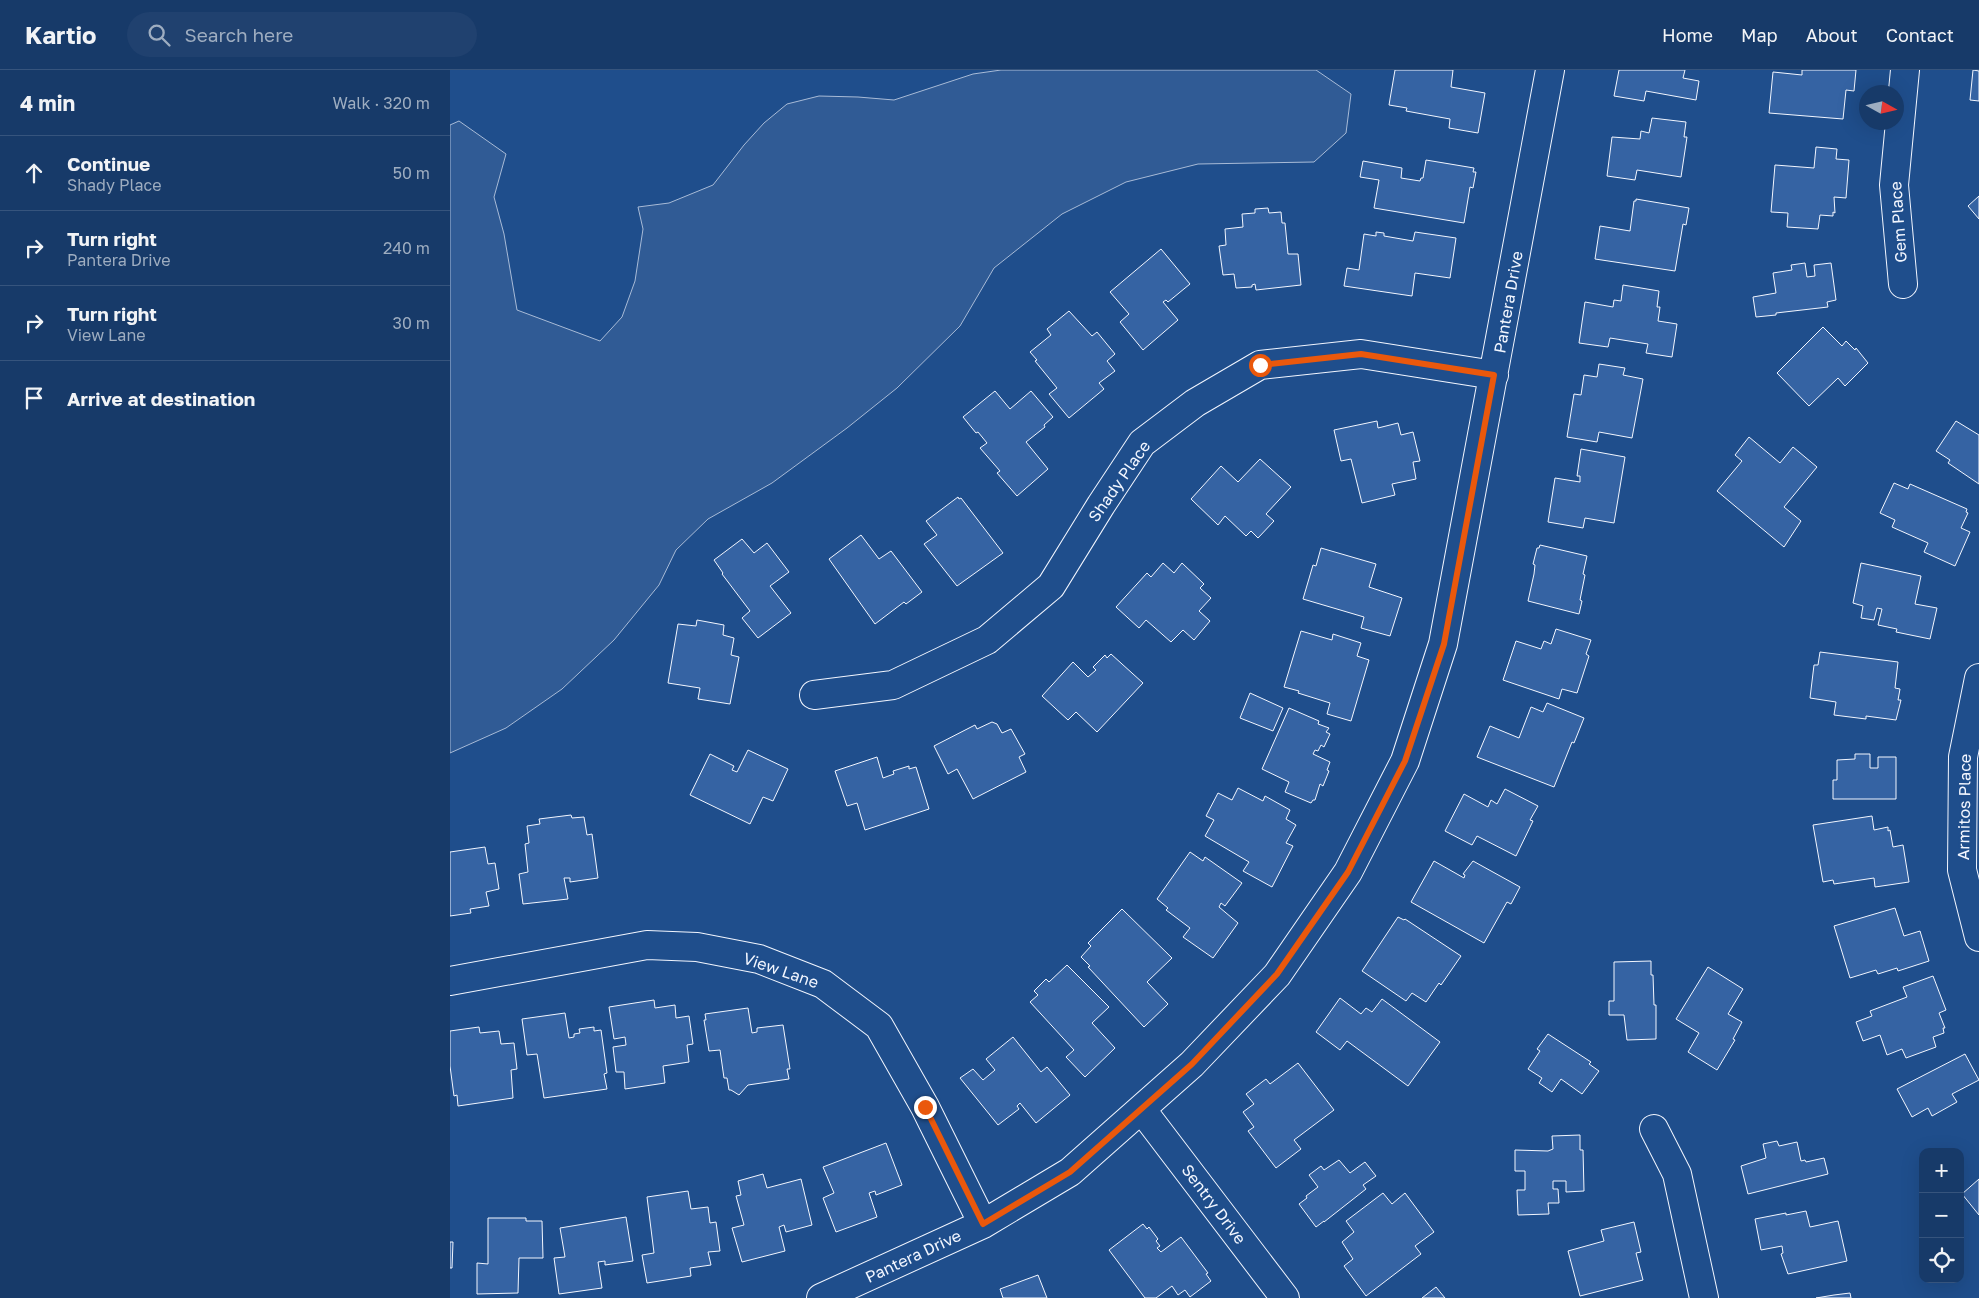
<!DOCTYPE html>
<meta charset="utf-8">
<style>
:root{--surface:#173a69;--page:#20416f;--text:#f1f3f6;--muted:#9eadc0;--line:#36547d}
body{margin:0;font-family:"Golos Text",sans-serif;background:var(--page);color:var(--text)}
.controls{position:absolute;right:15px;bottom:15px;display:grid;overflow:hidden;border-radius:10px;box-shadow:0 5px 20px #0002}
.controls button{width:45px;height:45px;display:grid;place-items:center;padding:0;border:0;border-bottom:1px solid var(--line);background:var(--surface);color:var(--text);font:25px sans-serif}
.compass{position:absolute;left:1409px;top:15px;width:45px;height:45px;border-radius:50%;background:var(--surface);box-shadow:0 5px 20px #0002;rotate:98deg}
.stop{position:absolute;width:15px;height:15px;margin:-11px;border:4px solid #ea580c;border-radius:50%;background:#fff}
.stop.end{background:#ea580c;border-color:#fff;box-shadow:0 1px 5px #0008}
.list{margin:0;padding:0;list-style:none}
h2{display:flex;justify-content:space-between;align-items:center;height:65px;margin:0;padding:0 20px;font-size:21px}
h2 small{font-size:16px;font-weight:400;color:var(--muted)}
.list li{display:grid;grid-template-columns:32px 1fr auto;gap:15px;align-items:center;box-sizing:border-box;height:75px;padding:0 20px;border-top:1px solid var(--line)}
.list b{display:block;font-size:19px;white-space:nowrap}
.list p{margin:0;font-size:16px;white-space:nowrap;color:var(--muted)}
.list em{font-size:16px;font-style:normal;color:var(--muted)}
.icon{flex:none;width:28px;height:28px;fill:none;stroke:currentColor;stroke-width:2;stroke-linecap:round;stroke-linejoin:round}
.map{position:relative;flex:none;width:1529px;height:1228px;overflow:hidden}
header{display:flex;align-items:center;gap:30px;box-sizing:border-box;height:70px;padding:0 25px;background:var(--surface);border-bottom:1px solid var(--line)}
header strong{font-size:24px}
nav{display:flex;gap:28px;margin-inline-start:auto;font-size:18px}
.search{width:350px;height:45px;background:var(--page);display:flex;align-items:center;gap:12px;box-sizing:border-box;padding:0 18px;border-radius:28px;color:var(--muted);font-size:19px}
main{display:flex}
aside{flex:1;background:var(--surface)}
.map>svg:first-child{display:block}
.built{fill:#305b95;stroke:#a8bbd7}
.building{fill:#3563a3;stroke:#f2f6ff}
.lines{fill:none;stroke-linecap:round;stroke-linejoin:round}
.minor-casing{stroke:#f2f6ff;stroke-width:30}
.minor{stroke:#1f4e8c;stroke-width:28}
.route{stroke:#ea580c;stroke-width:6}
.labels{text-anchor:middle;dominant-baseline:central;stroke-width:4;stroke-linejoin:round;paint-order:stroke}
.street-label{font-size:16px;fill:#f2f6ff;stroke:#1f4e8c}
</style>
<header>
<strong>Kartio</strong>
<div class="search"><svg class="icon" aria-label="search" viewBox="0 0 24 24"><circle cx="10" cy="10" r="6"/><path d="M15 15l6 6"/></svg>Search here</div>
<nav><a>Home</a><a>Map</a><a>About</a><a>Contact</a></nav>
</header>
<main>
<aside>
<h2>4 min<small>Walk · 320 m</small></h2>
<ul class="list">
<li><svg class="icon" aria-label="ahead" viewBox="0 0 24 24"><path d="M12 20V5M6 11l6-6 6 6"/></svg><div><b>Continue</b><p>Shady Place</p></div><em>50 m</em></li>
<li><svg class="icon" aria-label="right" viewBox="0 0 24 24"><path d="M7 20v-9h11M14 6l5 5-5 5"/></svg><div><b>Turn right</b><p>Pantera Drive</p></div><em>240 m</em></li>
<li><svg class="icon" aria-label="right" viewBox="0 0 24 24"><path d="M7 20v-9h11M14 6l5 5-5 5"/></svg><div><b>Turn right</b><p>View Lane</p></div><em>30 m</em></li>
<li><svg class="icon" aria-label="arrive" viewBox="0 0 24 24"><path d="M6 21V4h12l-3 4 3 4H6"/></svg><div><b>Arrive at destination</b></div></li>
</ul>
</aside>
<div class="map">
<svg width="1529" height="1228" viewBox="0 0 1529 1228">
<rect width="100%" height="100%" fill="#1f4e8c"/>
<path class="built" d="M 551,0 L 866,0 L 901,24 L 896,63 L 864,92 L 748,94 L 676,112 L 612,144 L 544,198 L 510,256 L 447,318 L 397,358 L 322,413 L 258,449 L 226,480 L 209,515 L 164,570 L 112,619 L 56,658 L 0,683 L 0,55 L 9,51 L 56,84 L 44,127 L 54,164 L 67,240 L 150,271 L 172,247 L 185,211 L 193,159 L 188,137 L 219,133 L 263,115 L 294,75 L 314,53 L 337,34 L 369,26 L 408,27 L 444,30 L 523,4 Z"/>
<path class="building" d="M 945,0 L 1003,0 L 1001,17 L 1035,23 L 1028,63 L 999,58 L 1000,49 L 956,41 L 957,38 L 939,35 Z
M 1169,0 L 1235,0 L 1233,8 L 1249,11 L 1246,30 L 1196,21 L 1194,31 L 1164,26 Z
M 1352,0 L 1406,0 L 1404,21 L 1396,20 L 1393,49 L 1319,43 L 1323,2 L 1352,5 Z
M 1523,0 L 1529,1 L 1529,31 L 1520,30 Z
M 1202,48 L 1236,52 L 1234,67 L 1237,67 L 1231,107 L 1187,100 L 1185,110 L 1157,106 L 1162,67 L 1190,69 L 1191,61 L 1199,63 Z
M 1366,77 L 1387,79 L 1386,89 L 1399,90 L 1396,128 L 1384,127 L 1385,143 L 1383,142 L 1383,146 L 1370,145 L 1368,159 L 1337,157 L 1338,143 L 1321,142 L 1325,95 L 1364,98 Z
M 976,90 L 1024,98 L 1023,102 L 1026,102 L 1023,118 L 1020,117 L 1014,153 L 924,138 L 929,110 L 910,107 L 913,91 L 952,98 L 951,108 L 970,111 L 971,108 L 973,108 Z
M 1529,126 L 1529,149 L 1518,136 Z
M 1186,129 L 1239,138 L 1236,155 L 1233,154 L 1225,201 L 1145,189 L 1150,156 L 1180,161 L 1184,131 L 1186,131 Z
M 818,138 L 819,143 L 831,142 L 832,153 L 835,153 L 838,184 L 848,184 L 851,215 L 806,220 L 805,214 L 802,215 L 802,217 L 786,218 L 784,204 L 773,205 L 769,176 L 776,175 L 775,159 L 793,157 L 792,144 L 805,143 L 805,139 Z
M 926,162 L 934,163 L 934,166 L 963,171 L 965,162 L 1006,168 L 1000,208 L 965,203 L 962,226 L 894,216 L 897,198 L 909,200 L 914,164 L 926,166 Z
M 711,179 L 740,214 L 718,232 L 716,230 L 713,232 L 728,250 L 693,280 L 670,252 L 679,244 L 660,222 Z
M 1355,193 L 1357,207 L 1365,206 L 1364,195 L 1381,193 L 1386,230 L 1377,232 L 1378,237 L 1326,243 L 1326,245 L 1306,247 L 1303,227 L 1326,223 L 1323,203 L 1342,200 L 1341,195 Z
M 1173,215 L 1209,221 L 1207,237 L 1210,237 L 1208,251 L 1227,254 L 1222,287 L 1196,283 L 1198,274 L 1160,268 L 1158,277 L 1129,273 L 1135,232 L 1163,237 L 1164,230 L 1171,231 Z
M 619,241 L 642,266 L 647,262 L 665,284 L 657,291 L 665,301 L 649,313 L 654,319 L 619,348 L 599,324 L 607,318 L 585,291 L 587,290 L 580,282 L 601,265 L 597,259 Z
M 1373,257 L 1392,276 L 1396,271 L 1405,280 L 1406,278 L 1418,293 L 1395,316 L 1388,308 L 1359,336 L 1327,303 Z
M 1149,294 L 1175,298 L 1173,305 L 1193,309 L 1182,368 L 1149,362 L 1147,372 L 1117,367 L 1124,324 L 1131,325 L 1134,305 L 1147,307 Z
M 545,321 L 560,339 L 581,321 L 603,347 L 594,355 L 595,357 L 576,372 L 598,399 L 567,426 L 547,403 L 550,401 L 530,378 L 537,373 L 528,362 L 526,363 L 513,347 Z
M 927,351 L 928,358 L 948,353 L 951,365 L 963,362 L 970,391 L 963,392 L 966,409 L 942,414 L 945,425 L 912,433 L 901,389 L 891,391 L 884,360 Z
M 1506,351 L 1529,365 L 1529,414 L 1498,393 L 1500,390 L 1486,381 Z
M 1299,367 L 1330,393 L 1343,377 L 1367,397 L 1334,437 L 1351,451 L 1334,477 L 1267,421 L 1292,391 L 1285,385 Z
M 1131,379 L 1175,387 L 1164,453 L 1135,448 L 1133,458 L 1098,452 L 1105,408 L 1130,412 L 1130,406 L 1127,406 Z
M 810,389 L 841,417 L 816,444 L 824,451 L 808,468 L 801,461 L 796,466 L 775,446 L 768,455 L 741,429 L 771,396 L 788,412 Z
M 1444,413 L 1458,419 L 1460,414 L 1517,439 L 1516,442 L 1518,443 L 1511,458 L 1520,462 L 1505,496 L 1474,482 L 1478,473 L 1442,457 L 1445,450 L 1430,443 Z
M 508,427 L 509,429 L 511,428 L 553,483 L 507,516 L 474,474 L 487,465 L 476,451 Z
M 411,465 L 429,489 L 441,481 L 472,522 L 456,534 L 454,532 L 425,554 L 379,489 Z
M 292,469 L 304,483 L 317,473 L 339,502 L 320,516 L 341,543 L 308,568 L 292,548 L 300,541 L 272,504 L 273,503 L 264,490 Z
M 1090,475 L 1137,486 L 1133,504 L 1135,505 L 1130,530 L 1132,531 L 1129,544 L 1078,531 L 1084,504 L 1085,495 L 1083,494 L 1087,478 L 1089,478 Z
M 871,478 L 926,494 L 919,517 L 952,528 L 940,566 L 911,558 L 914,547 L 853,529 L 863,495 L 866,496 Z
M 713,493 L 724,503 L 732,493 L 754,514 L 750,518 L 761,528 L 749,541 L 760,551 L 744,570 L 733,560 L 721,572 L 696,550 L 689,558 L 666,537 L 697,503 L 701,507 Z
M 1411,493 L 1471,506 L 1465,534 L 1487,538 L 1480,569 L 1446,562 L 1447,559 L 1428,555 L 1432,539 L 1427,538 L 1424,550 L 1411,548 L 1413,536 L 1403,533 Z
M 247,550 L 274,555 L 273,565 L 284,568 L 281,585 L 289,587 L 280,634 L 248,629 L 250,618 L 218,613 L 228,554 L 246,556 Z
M 1106,559 L 1141,570 L 1136,584 L 1139,586 L 1127,623 L 1112,619 L 1109,629 L 1053,610 L 1066,571 L 1091,579 L 1094,571 L 1101,574 Z
M 851,561 L 882,570 L 883,564 L 911,573 L 907,586 L 919,590 L 901,651 L 877,644 L 880,633 L 848,623 L 849,621 L 834,617 Z
M 1370,582 L 1448,592 L 1445,618 L 1450,619 L 1448,630 L 1451,630 L 1446,650 L 1416,646 L 1416,649 L 1384,645 L 1386,632 L 1360,628 L 1364,595 L 1368,595 Z
M 661,584 L 693,613 L 647,662 L 626,642 L 618,650 L 592,626 L 623,592 L 638,607 L 646,600 L 643,597 L 655,585 L 657,588 Z
M 800,623 L 833,638 L 823,661 L 790,648 Z
M 1097,633 L 1134,648 L 1124,673 L 1122,672 L 1104,717 L 1027,687 L 1040,656 L 1069,668 L 1081,637 L 1093,642 Z
M 839,638 L 869,651 L 868,654 L 879,658 L 876,662 L 880,664 L 874,677 L 871,675 L 868,681 L 865,680 L 863,684 L 880,692 L 877,700 L 879,701 L 873,716 L 870,714 L 865,730 L 863,730 L 861,733 L 835,722 L 839,712 L 812,699 Z
M 542,652 L 547,654 L 552,663 L 561,659 L 575,684 L 569,687 L 576,702 L 523,729 L 507,699 L 498,704 L 484,676 L 525,655 L 527,659 Z
M 298,680 L 338,699 L 323,731 L 313,727 L 300,754 L 240,725 L 260,684 L 284,696 L 282,700 L 287,702 Z
M 1405,684 L 1420,684 L 1420,698 L 1428,698 L 1428,687 L 1446,687 L 1446,729 L 1383,729 L 1383,710 L 1387,710 L 1387,690 L 1405,689 Z
M 427,687 L 433,708 L 444,704 L 443,701 L 459,696 L 459,699 L 466,697 L 479,739 L 415,760 L 407,733 L 397,736 L 385,701 Z
M 788,718 L 813,731 L 815,726 L 840,740 L 836,749 L 846,755 L 836,773 L 843,776 L 822,817 L 793,801 L 799,792 L 755,766 L 764,750 L 756,746 L 768,723 L 782,730 Z
M 1055,719 L 1088,736 L 1080,750 L 1083,751 L 1066,786 L 1027,766 L 1022,775 L 995,761 L 1014,724 L 1038,737 L 1041,730 L 1047,734 Z
M 121,745 L 122,748 L 134,747 L 137,765 L 142,764 L 148,808 L 120,812 L 120,808 L 114,808 L 118,829 L 73,834 L 69,804 L 78,802 L 75,774 L 79,773 L 77,756 L 90,754 L 89,749 Z
M 1422,746 L 1424,760 L 1438,757 L 1438,761 L 1440,760 L 1443,777 L 1453,775 L 1459,812 L 1425,817 L 1424,808 L 1384,814 L 1383,810 L 1373,812 L 1363,755 Z
M 35,777 L 38,794 L 45,793 L 49,819 L 36,822 L 39,836 L 20,839 L 21,843 L 0,846 L 0,782 Z
M 740,782 L 753,791 L 755,787 L 792,813 L 775,836 L 771,833 L 769,837 L 788,853 L 763,888 L 733,867 L 740,858 L 716,840 L 718,838 L 707,829 Z
M 984,791 L 1014,808 L 1015,805 L 1013,804 L 1023,791 L 1070,817 L 1061,834 L 1057,832 L 1034,873 L 961,832 Z
M 1445,838 L 1454,866 L 1470,861 L 1479,891 L 1448,901 L 1447,898 L 1428,904 L 1426,900 L 1400,908 L 1384,856 Z
M 672,839 L 722,888 L 697,912 L 718,934 L 694,957 L 638,897 L 640,896 L 631,887 L 641,876 L 638,873 Z
M 948,847 L 954,850 L 955,849 L 1011,886 L 991,915 L 989,913 L 976,932 L 962,923 L 956,931 L 912,901 Z
M 1201,891 L 1201,905 L 1203,905 L 1204,935 L 1206,935 L 1206,969 L 1177,970 L 1174,945 L 1159,945 L 1159,931 L 1164,931 L 1164,892 Z
M 617,895 L 659,937 L 642,953 L 665,978 L 635,1007 L 616,987 L 624,980 L 580,932 L 588,925 L 584,921 L 596,909 L 599,912 Z
M 1258,897 L 1293,919 L 1278,944 L 1292,952 L 1283,969 L 1285,970 L 1267,1000 L 1238,982 L 1249,963 L 1226,949 Z
M 1483,906 L 1496,940 L 1489,943 L 1495,958 L 1493,958 L 1494,963 L 1483,967 L 1486,977 L 1456,988 L 1452,979 L 1437,985 L 1430,965 L 1413,971 L 1406,952 L 1422,946 L 1420,941 L 1457,927 L 1453,917 Z
M 890,928 L 911,944 L 916,938 L 922,942 L 932,929 L 990,972 L 958,1016 L 897,971 L 890,980 L 866,962 Z
M 204,930 L 205,938 L 225,935 L 226,948 L 239,946 L 243,974 L 237,975 L 239,992 L 213,996 L 215,1013 L 175,1019 L 174,1002 L 166,1002 L 163,977 L 176,975 L 175,967 L 164,969 L 159,937 Z
M 298,938 L 302,963 L 307,962 L 307,958 L 333,955 L 340,999 L 337,999 L 339,1009 L 298,1015 L 289,1025 L 281,1020 L 279,1020 L 277,1008 L 274,1008 L 270,980 L 259,981 L 254,950 L 256,950 L 255,944 Z
M 115,943 L 119,968 L 124,967 L 124,964 L 130,963 L 129,959 L 144,957 L 144,961 L 151,960 L 157,1003 L 154,1004 L 157,1019 L 94,1028 L 87,984 L 77,985 L 72,949 Z
M 29,957 L 30,963 L 49,961 L 51,974 L 64,973 L 67,999 L 61,1000 L 63,1028 L 8,1036 L 7,1025 L 4,1026 L 0,996 L 0,961 Z
M 1098,964 L 1141,992 L 1139,994 L 1149,1001 L 1132,1024 L 1111,1009 L 1102,1022 L 1089,1013 L 1092,1008 L 1078,999 L 1090,981 L 1087,979 Z
M 563,967 L 591,1002 L 597,997 L 620,1025 L 586,1053 L 570,1033 L 567,1036 L 569,1039 L 548,1055 L 510,1008 L 523,999 L 533,1010 L 545,1000 L 536,989 Z
M 1515,984 L 1529,1010 L 1502,1024 L 1507,1032 L 1482,1046 L 1478,1038 L 1462,1047 L 1447,1019 Z
M 848,993 L 884,1040 L 844,1070 L 851,1079 L 826,1098 L 798,1061 L 804,1057 L 793,1042 L 804,1034 L 796,1024 L 816,1009 L 820,1014 Z
M 1130,1065 L 1130,1080 L 1133,1080 L 1134,1121 L 1116,1122 L 1116,1111 L 1103,1111 L 1103,1119 L 1108,1119 L 1109,1133 L 1098,1133 L 1099,1144 L 1068,1145 L 1067,1120 L 1075,1120 L 1075,1101 L 1065,1101 L 1065,1080 L 1098,1081 L 1103,1079 L 1102,1066 Z
M 1327,1071 L 1329,1076 L 1347,1072 L 1351,1091 L 1355,1090 L 1356,1092 L 1374,1088 L 1378,1104 L 1298,1124 L 1291,1096 L 1316,1088 L 1313,1074 Z
M 436,1073 L 452,1115 L 426,1125 L 425,1121 L 419,1123 L 427,1147 L 386,1162 L 373,1128 L 384,1123 L 373,1097 Z
M 889,1090 L 900,1103 L 915,1092 L 926,1106 L 913,1115 L 916,1119 L 874,1152 L 874,1151 L 866,1157 L 849,1134 L 857,1128 L 856,1126 L 868,1117 L 859,1105 L 871,1096 L 874,1100 Z
M 313,1104 L 317,1118 L 351,1109 L 362,1155 L 336,1162 L 334,1155 L 329,1157 L 335,1181 L 292,1192 L 282,1158 L 294,1155 L 286,1126 L 291,1125 L 288,1111 Z
M 1529,1109 L 1529,1145 L 1512,1124 Z
M 238,1121 L 241,1139 L 258,1137 L 260,1153 L 266,1152 L 270,1181 L 258,1182 L 261,1195 L 240,1198 L 241,1206 L 197,1213 L 192,1185 L 204,1183 L 197,1127 Z
M 933,1123 L 942,1134 L 955,1123 L 984,1162 L 965,1176 L 971,1184 L 916,1226 L 894,1196 L 903,1189 L 892,1172 L 904,1162 L 896,1151 Z
M 1356,1141 L 1360,1157 L 1388,1151 L 1397,1191 L 1338,1204 L 1331,1184 L 1333,1183 L 1332,1176 L 1311,1180 L 1305,1149 L 1336,1143 L 1336,1145 Z
M 176,1147 L 183,1191 L 155,1195 L 155,1191 L 148,1192 L 152,1218 L 109,1224 L 104,1188 L 115,1187 L 110,1158 Z
M 38,1148 L 76,1148 L 76,1151 L 92,1151 L 93,1188 L 69,1188 L 68,1223 L 27,1224 L 27,1193 L 38,1194 Z
M 1184,1152 L 1191,1182 L 1186,1183 L 1193,1210 L 1130,1226 L 1118,1181 L 1154,1171 L 1151,1160 Z
M 693,1154 L 697,1159 L 699,1157 L 708,1169 L 706,1171 L 710,1176 L 707,1178 L 711,1182 L 731,1167 L 758,1203 L 756,1204 L 761,1211 L 740,1227 L 735,1220 L 728,1225 L 722,1216 L 706,1228 L 695,1228 L 659,1180 Z
M 0,1172 L 3,1172 L 2,1198 L 0,1198 Z
M 588,1205 L 597,1228 L 553,1228 L 550,1219 Z
M 986,1217 L 995,1228 L 972,1228 Z
M 1400,1223 L 1401,1228 L 1366,1228 L 1384,1225 Z"/>
<g class="lines">
<defs>
<path id="minor" d="M 1453,214 L 1444,115 L 1455,0
M 1529,608 L 1513,687 L 1512,800 L 1529,867
M 364,625 L 443,615 L 537,570 L 601,516 L 651,435 L 692,373 L 745,333 L 810,295 L 911,284 L 1044,305
M 0,911 L 197,875 L 247,877 L 309,889 L 373,914 L 429,956 L 475,1037 L 533,1154
M 692,1040 L 835,1228
M 1204,1059 L 1227,1104 L 1254,1228
M 371,1228 L 533,1154 L 620,1102 L 742,994 L 827,905 L 898,802 L 955,691 L 993,574 L 1100,0"/>
</defs>
<use href="#minor" class="minor-casing"/>
<use href="#minor" class="minor"/>
</g>
<g class="lines">
<path class="route" d="M 475,1037 L 533,1154 L 620,1102 L 742,994 L 827,904 L 898,802 L 955,691 L 994,574 L 1044,305 L 911,284 L 810,295"/>
</g>
<g class="labels">
<g class="street-label">
<text transform="translate(1448 152) rotate(-94)">Gem Place</text>
<text transform="translate(1058 232) rotate(-80)">Pantera Drive</text>
<text transform="translate(669 411) rotate(-55)">Shady Place</text>
<text transform="translate(1514 737) rotate(-89)">Armitos Place</text>
<text transform="translate(331 900) rotate(19)">View Lane</text>
<text transform="translate(764 1134) rotate(53)">Sentry Drive</text>
<text transform="translate(463 1186) rotate(-25)">Pantera Drive</text>
</g>
</g>
</svg>
<div class="controls">
<button>+</button>
<button>−</button>
<button><svg class="icon" aria-label="locate" viewBox="0 0 24 24"><circle cx="12" cy="12" r="6"/><path d="M12 2v4M12 18v4M2 12h4M18 12h4"/></svg></button>
</div>
<svg class="compass" viewBox="-18 -18 36 36"><path d="M0-13l5 13h-10z" fill="#e53935"/><path d="M0 13l5-13h-10z" fill="#9eadc0"/></svg>
<div class="stop" style="left:810px;top:295px"></div>
<div class="stop end" style="left:475px;top:1037px"></div>
</div>
</main>
